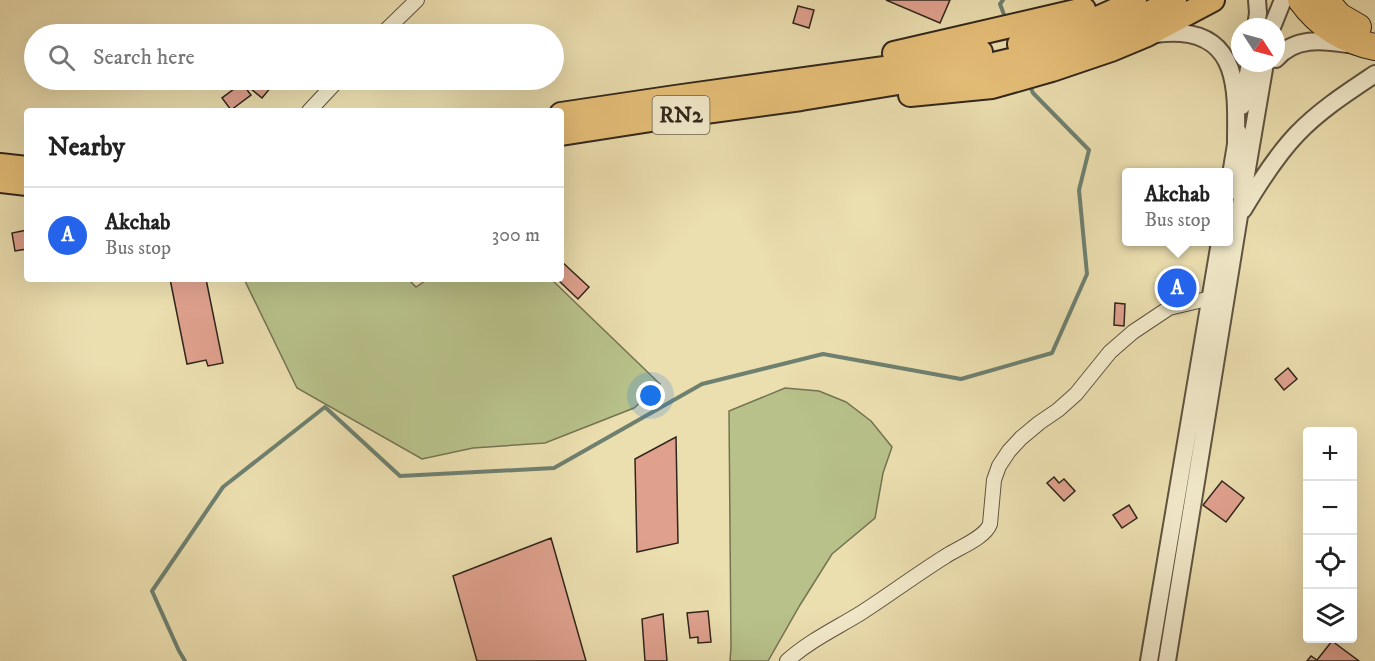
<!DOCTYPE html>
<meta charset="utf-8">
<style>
:root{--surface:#fff;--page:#f6f6f6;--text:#222;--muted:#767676;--line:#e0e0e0;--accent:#2563eb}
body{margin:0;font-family:"IM FELL DW Pica",serif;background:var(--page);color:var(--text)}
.controls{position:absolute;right:18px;bottom:18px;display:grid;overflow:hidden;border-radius:6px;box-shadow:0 6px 24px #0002}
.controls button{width:54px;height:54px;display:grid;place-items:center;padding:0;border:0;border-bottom:2px solid var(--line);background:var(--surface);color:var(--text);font:30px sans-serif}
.compass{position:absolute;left:1231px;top:18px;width:54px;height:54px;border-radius:50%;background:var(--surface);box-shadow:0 6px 24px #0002;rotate:126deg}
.you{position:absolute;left:651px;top:396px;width:21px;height:21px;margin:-15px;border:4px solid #fff;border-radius:50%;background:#1a73e8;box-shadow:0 0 0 9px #1a73e833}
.badge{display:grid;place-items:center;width:39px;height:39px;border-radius:50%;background:var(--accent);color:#fff;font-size:20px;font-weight:700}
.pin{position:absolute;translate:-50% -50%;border:3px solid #fff;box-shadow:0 2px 6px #0006}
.popup{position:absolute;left:1122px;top:168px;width:111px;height:78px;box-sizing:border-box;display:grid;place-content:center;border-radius:6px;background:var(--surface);filter:drop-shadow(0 2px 4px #0005);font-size:20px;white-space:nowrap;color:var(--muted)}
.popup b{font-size:22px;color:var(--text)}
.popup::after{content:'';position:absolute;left:50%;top:100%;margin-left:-12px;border:12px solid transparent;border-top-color:var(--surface)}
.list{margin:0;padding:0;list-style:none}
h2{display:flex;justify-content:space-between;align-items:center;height:78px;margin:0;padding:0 24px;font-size:26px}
h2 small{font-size:20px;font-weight:400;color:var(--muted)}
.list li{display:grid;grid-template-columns:39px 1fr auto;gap:18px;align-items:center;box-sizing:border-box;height:96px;padding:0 24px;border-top:2px solid var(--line)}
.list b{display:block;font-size:22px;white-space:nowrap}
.list p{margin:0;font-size:20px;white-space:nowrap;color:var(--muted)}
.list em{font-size:20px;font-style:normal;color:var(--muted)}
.icon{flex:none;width:33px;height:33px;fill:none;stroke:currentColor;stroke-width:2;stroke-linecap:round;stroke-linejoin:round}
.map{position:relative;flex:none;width:1375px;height:661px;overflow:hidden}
.search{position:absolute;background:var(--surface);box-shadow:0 6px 24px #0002;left:24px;top:24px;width:540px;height:66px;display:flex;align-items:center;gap:15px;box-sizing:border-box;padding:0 21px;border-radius:33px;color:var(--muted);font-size:22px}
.panel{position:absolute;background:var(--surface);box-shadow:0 6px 24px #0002;left:24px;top:108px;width:540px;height:174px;border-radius:6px}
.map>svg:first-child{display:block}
.green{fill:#b8c18a;stroke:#747453;stroke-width:1.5}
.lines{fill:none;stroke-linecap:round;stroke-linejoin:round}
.stream{stroke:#6e8070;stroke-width:4}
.building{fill:#dfa18e;stroke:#30261c;stroke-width:1.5}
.minor-casing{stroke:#5f5441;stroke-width:16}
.tertiary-casing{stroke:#5f5441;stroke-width:20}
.trunk-casing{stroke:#30261c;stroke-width:26}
.motorway-casing{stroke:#30261c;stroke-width:28}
.minor{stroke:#f2eacb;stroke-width:14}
.tertiary{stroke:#f2eacb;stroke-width:16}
.trunk{stroke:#e6bf78;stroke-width:22}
.motorway{stroke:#e6bf78;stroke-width:26}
.labels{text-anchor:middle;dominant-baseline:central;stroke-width:5;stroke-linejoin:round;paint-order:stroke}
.shield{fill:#f2eacb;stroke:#6a6150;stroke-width:1.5}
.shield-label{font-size:22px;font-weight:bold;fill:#30261c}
</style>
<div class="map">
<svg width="1375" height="661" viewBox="0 0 1375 661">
<rect width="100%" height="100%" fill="#ebdeaf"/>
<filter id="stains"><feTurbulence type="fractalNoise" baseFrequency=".00333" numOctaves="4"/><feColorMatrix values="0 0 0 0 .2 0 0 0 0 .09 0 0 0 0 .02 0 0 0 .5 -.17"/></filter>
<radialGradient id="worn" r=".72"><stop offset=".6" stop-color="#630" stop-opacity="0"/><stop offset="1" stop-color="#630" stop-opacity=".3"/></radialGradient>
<path class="green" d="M 244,279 L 408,279 L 416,287 L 428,279 L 551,279 L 660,384 L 634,408 L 545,443 L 473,448 L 422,459 L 297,388 Z
M 785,388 L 819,391 L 846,402 L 871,421 L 892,447 L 883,473 L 875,518 L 832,554 L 800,605 L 768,661 L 730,661 L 731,647 L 729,411 Z"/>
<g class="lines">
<path class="stream" d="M 1003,0 L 1000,4 L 1006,20
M 185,661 L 179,651 L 152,591 L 223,487 L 325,407 L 400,476 L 554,468 L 702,384 L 823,354 L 961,379 L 1052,353 L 1087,274 L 1079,190 L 1089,150 L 1033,93 L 1029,84"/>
</g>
<path class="building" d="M 886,0 L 950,0 L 940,23 Z
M 798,6 L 814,10 L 809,28 L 793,23 Z
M 259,80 L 272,80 L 268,83 L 272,86 L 262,98 L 251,89 Z
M 242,83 L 251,95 L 231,110 L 222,98 Z
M 27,230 L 27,249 L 15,251 L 12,233 Z
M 561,261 L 589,287 L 578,299 L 557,279 L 561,279 Z
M 170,279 L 206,279 L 223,363 L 208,366 L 206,360 L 187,364 Z
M 1115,303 L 1125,304 L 1124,326 L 1114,325 Z
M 1288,368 L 1297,379 L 1284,390 L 1275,379 Z
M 676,437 L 678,543 L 637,552 L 635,459 Z
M 1054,477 L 1059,483 L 1064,479 L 1075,491 L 1064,501 L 1047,483 Z
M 1222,481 L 1244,498 L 1226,522 L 1203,505 Z
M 1129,505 L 1137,518 L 1122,528 L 1113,515 Z
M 551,538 L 586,661 L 477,661 L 453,576 Z
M 708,611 L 711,642 L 698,643 L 698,637 L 690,638 L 687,613 Z
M 663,614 L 667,661 L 645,661 L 642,619 Z
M 1332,641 L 1359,661 L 1307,661 L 1311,656 L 1317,660 Z"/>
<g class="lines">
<defs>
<path id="minor" d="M 382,34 L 417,0
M 309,111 L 338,80
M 787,661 C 809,641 835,629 861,613 C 889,595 917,574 946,556 C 958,548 985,538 990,524 L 994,480 L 999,466 L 1009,451 L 1021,438 L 1039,423 L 1058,410 L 1076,394 L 1110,352 L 1133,332 L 1169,308 L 1211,298"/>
<path id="tertiary" d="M 1256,27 L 1258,13 L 1257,0
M 1272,27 L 1283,0
M 1154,34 C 1163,33 1172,32 1181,33 C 1242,38 1236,99 1236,143
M 1276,59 C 1294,37 1322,40 1347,44
M 1242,106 L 1250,63
M 1228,193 L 1238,132
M 1243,210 C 1259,183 1276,156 1297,134 C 1320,110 1348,92 1375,74
M 1149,661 L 1220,242
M 1167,661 L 1239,216 L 1265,63"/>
<path id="trunk" d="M 1019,44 C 1059,35 1099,19 1135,0
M 894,53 L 1084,9
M 910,95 L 992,87 L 1052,70 L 1111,50 L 1147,35 L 1213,0
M 561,114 L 675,97 L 899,66 L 981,52
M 561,134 L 677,116 L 801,99 L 941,76 L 985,66 L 1078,44 L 1111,31 L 1175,0
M 0,165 L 27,168
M 0,181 L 27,184"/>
<path id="motorway" d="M 1301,0 C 1319,25 1345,41 1375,47
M 1325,0 L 1339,16 L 1358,27"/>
</defs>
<use href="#minor" class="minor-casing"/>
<use href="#tertiary" class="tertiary-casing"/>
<use href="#trunk" class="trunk-casing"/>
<use href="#motorway" class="motorway-casing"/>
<use href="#minor" class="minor"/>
<use href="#tertiary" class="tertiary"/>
<use href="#trunk" class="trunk"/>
<use href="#motorway" class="motorway"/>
</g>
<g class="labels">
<rect class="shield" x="652.5" y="96" width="57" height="38" rx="4.5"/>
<g class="shield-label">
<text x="681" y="115">RN2</text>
</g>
</g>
<rect width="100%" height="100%" filter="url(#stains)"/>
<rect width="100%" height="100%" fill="url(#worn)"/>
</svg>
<div class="controls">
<button>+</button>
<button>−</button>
<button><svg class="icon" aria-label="locate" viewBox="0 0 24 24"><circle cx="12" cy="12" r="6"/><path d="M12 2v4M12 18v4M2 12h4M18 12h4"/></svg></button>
<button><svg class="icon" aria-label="layers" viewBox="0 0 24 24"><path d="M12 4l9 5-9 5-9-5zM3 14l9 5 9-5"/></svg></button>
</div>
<svg class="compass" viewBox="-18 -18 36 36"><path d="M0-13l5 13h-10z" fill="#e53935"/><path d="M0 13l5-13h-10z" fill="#767676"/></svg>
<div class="you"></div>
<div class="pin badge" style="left:1177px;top:288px">A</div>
<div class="popup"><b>Akchab</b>Bus stop</div>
<div class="search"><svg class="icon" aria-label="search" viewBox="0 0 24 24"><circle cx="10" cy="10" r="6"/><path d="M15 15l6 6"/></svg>Search here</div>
<section class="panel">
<h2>Nearby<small></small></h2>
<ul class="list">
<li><span class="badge">A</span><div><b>Akchab</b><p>Bus stop</p></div><em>300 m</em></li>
</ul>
</section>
</div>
